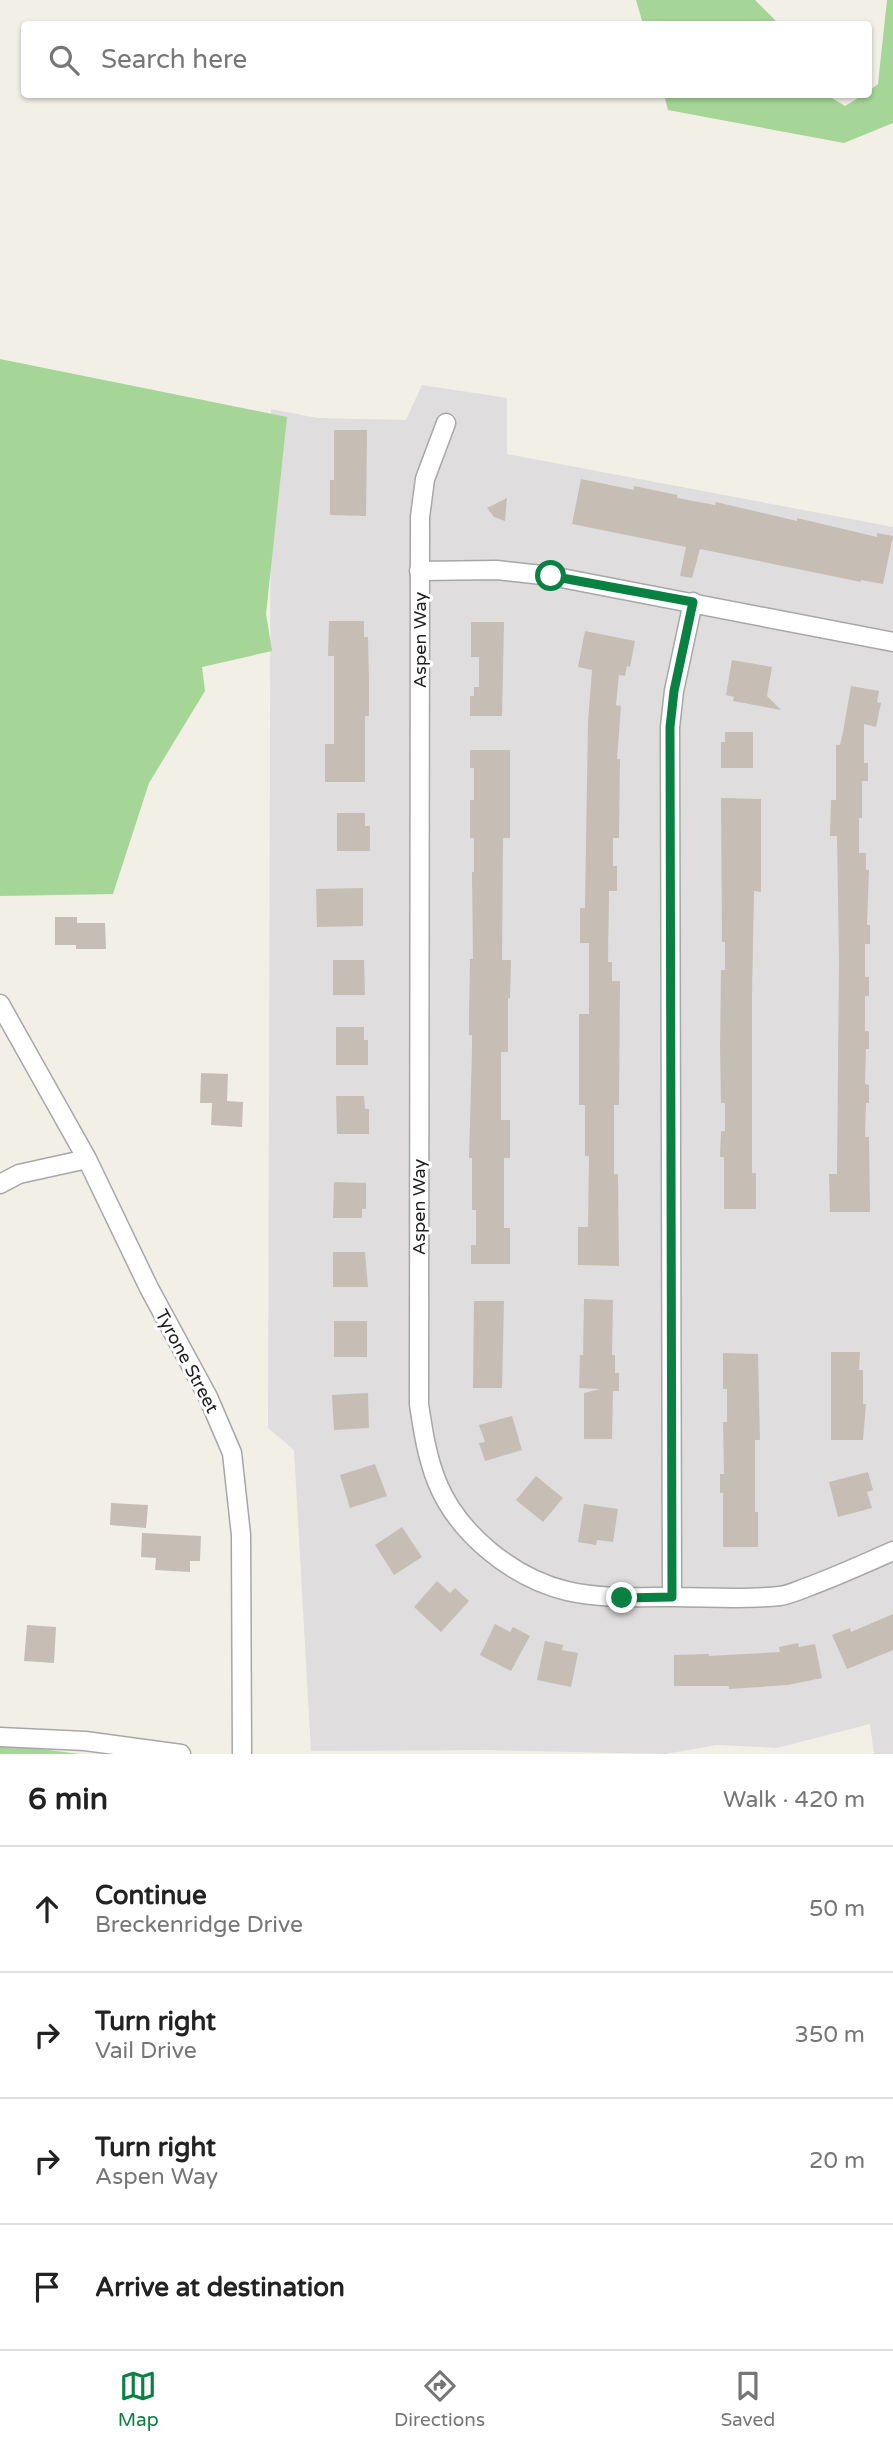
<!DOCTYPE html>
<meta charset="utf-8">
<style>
:root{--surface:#fff;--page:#f6f6f6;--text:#222;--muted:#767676;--line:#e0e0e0;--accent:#0b8043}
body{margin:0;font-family:"Varela Round",sans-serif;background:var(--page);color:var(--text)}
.stop{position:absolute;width:21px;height:21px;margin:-16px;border:5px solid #0b8043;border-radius:50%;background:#fff}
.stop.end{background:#0b8043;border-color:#fff;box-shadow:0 2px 7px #0008}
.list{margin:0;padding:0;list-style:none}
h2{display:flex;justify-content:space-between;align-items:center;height:91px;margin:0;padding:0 28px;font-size:30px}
h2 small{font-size:23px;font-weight:400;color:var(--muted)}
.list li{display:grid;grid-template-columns:46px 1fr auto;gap:21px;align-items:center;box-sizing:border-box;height:126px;padding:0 28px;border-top:2px solid var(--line)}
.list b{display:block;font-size:26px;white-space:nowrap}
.list p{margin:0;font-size:23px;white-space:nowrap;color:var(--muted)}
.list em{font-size:23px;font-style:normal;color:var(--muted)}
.icon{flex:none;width:38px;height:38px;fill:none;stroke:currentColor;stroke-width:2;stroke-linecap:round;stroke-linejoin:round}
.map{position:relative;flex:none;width:893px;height:1754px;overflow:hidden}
.search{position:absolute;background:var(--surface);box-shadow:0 2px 5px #0004;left:21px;right:21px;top:21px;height:77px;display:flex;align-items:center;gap:18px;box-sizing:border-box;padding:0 24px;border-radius:7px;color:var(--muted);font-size:26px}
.sheet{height:595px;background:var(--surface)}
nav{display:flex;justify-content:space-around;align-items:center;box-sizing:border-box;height:98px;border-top:2px solid var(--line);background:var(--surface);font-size:19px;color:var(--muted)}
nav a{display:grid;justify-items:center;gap:4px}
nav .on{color:var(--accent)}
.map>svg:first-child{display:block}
.residential{fill:#dfdddd}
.forest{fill:#a5d597}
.building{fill:#c6beb5}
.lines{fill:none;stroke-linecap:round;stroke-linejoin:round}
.minor-casing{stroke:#a7a7a7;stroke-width:21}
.minor{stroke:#fff;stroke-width:18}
.route{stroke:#0b8043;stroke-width:9}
.labels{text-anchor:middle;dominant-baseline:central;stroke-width:6;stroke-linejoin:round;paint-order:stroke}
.street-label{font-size:18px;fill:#202020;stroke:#fff}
</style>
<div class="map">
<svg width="893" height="1754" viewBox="0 0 893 1754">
<rect width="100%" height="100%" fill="#f2efe6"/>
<path class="residential" d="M 422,385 L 507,398 L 507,454 L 893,527 L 893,1754 L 874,1754 L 870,1724 L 777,1748 L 717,1745 L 665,1754 L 487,1750 L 311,1751 L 294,1450 L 268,1428 L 271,409 L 317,418 L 406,420 Z"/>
<path class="forest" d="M 636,0 L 755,0 L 779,24 L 643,24 Z
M 887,0 L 893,0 L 893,123 L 844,143 L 668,110 L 664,95 L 832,95 L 832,98 L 845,106 L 863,95 L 868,94 L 869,91 L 878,84 Z
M 0,359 L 287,417 L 266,614 L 272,651 L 202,667 L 205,691 L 149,783 L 113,894 L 0,896 Z
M 0,1744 L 80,1754 L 0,1754 Z"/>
<path class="building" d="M 334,430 L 367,430 L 366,516 L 330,515 L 330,480 L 334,480 Z
M 581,479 L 634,490 L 634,486 L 677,495 L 677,498 L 715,505 L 716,502 L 797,521 L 797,518 L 877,537 L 877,533 L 893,536 L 883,584 L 861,580 L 861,582 L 700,549 L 692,578 L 680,576 L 686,547 L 572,524 Z
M 507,498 L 505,521 L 494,517 L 487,508 Z
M 329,621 L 364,621 L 364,637 L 368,637 L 369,681 L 369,716 L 365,716 L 365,782 L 325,782 L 325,744 L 334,744 L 334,656 L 328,656 Z
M 471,622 L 504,622 L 502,716 L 470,716 L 470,696 L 474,696 L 474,687 L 479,687 L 479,657 L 471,657 Z
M 585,631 L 635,641 L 630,667 L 627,666 L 625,676 L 619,675 L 616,705 L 621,706 L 617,759 L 620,759 L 619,838 L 613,838 L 613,866 L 617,866 L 617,891 L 609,891 L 608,962 L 612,962 L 612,981 L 620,981 L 619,1105 L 614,1105 L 614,1174 L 618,1174 L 619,1266 L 578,1265 L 578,1227 L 588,1227 L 589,1156 L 585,1156 L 585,1105 L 579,1105 L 579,1014 L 589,1014 L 589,943 L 580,943 L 580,908 L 585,908 L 588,722 L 592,670 L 578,667 Z
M 732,660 L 772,667 L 767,696 L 781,710 L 733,701 L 734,697 L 726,695 Z
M 851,686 L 879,691 L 877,702 L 881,703 L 876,727 L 864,724 L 864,763 L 868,763 L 868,781 L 862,781 L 862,818 L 859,818 L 859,853 L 866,853 L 866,870 L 869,870 L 867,925 L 870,925 L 870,944 L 865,944 L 865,977 L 869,977 L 869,996 L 865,996 L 865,1031 L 869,1031 L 869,1049 L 866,1049 L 865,1084 L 869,1085 L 869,1103 L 866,1103 L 865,1137 L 869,1137 L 870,1212 L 830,1212 L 829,1174 L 837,1174 L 839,960 L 837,836 L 830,836 L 831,800 L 836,800 L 836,745 L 840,745 L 843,732 Z
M 725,732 L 753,732 L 753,768 L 721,768 L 721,742 L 725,742 Z
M 470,750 L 510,750 L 510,838 L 503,838 L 502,960 L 511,960 L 510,998 L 508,998 L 508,1052 L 501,1052 L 501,1120 L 510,1120 L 510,1158 L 504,1158 L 504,1228 L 510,1228 L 510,1264 L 471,1264 L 471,1245 L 476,1245 L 476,1210 L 472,1210 L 472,1158 L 469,1158 L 472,1051 L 472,1035 L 469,1035 L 469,1014 L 470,959 L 473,959 L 472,872 L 474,872 L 474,838 L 470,838 L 470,800 L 474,800 L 474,768 L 470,768 Z
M 721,798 L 761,799 L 761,892 L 754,891 L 752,995 L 752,1173 L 756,1173 L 756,1209 L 724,1209 L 724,1157 L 720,1157 L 721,1131 L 725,1131 L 725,1103 L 721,1103 L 720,1048 L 721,970 L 725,970 L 725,942 L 722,942 Z
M 337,813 L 365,813 L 365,826 L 370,826 L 370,851 L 337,851 Z
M 363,888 L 363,926 L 317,927 L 316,889 Z
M 55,917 L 77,917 L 77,923 L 105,923 L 106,949 L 76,949 L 76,945 L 55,945 Z
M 333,960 L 364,960 L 365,995 L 333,995 Z
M 336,1027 L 364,1027 L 364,1040 L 368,1040 L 368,1065 L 336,1065 Z
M 201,1073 L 228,1074 L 227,1101 L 243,1102 L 242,1127 L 211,1125 L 212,1103 L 200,1103 Z
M 336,1096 L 364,1096 L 365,1109 L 369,1109 L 369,1134 L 337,1134 Z
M 334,1182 L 366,1183 L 366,1209 L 362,1209 L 362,1218 L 333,1218 Z
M 333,1252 L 365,1252 L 368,1287 L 333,1287 Z
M 584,1299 L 613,1300 L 612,1355 L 615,1355 L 615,1373 L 619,1373 L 619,1391 L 613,1391 L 612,1439 L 584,1439 L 584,1393 L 600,1389 L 579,1388 L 580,1355 L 583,1355 Z
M 474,1301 L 504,1301 L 502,1388 L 473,1388 Z
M 334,1321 L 367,1321 L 367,1357 L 334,1357 Z
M 831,1352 L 860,1352 L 859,1370 L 863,1370 L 863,1404 L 866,1404 L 863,1440 L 831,1440 Z
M 723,1353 L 758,1354 L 760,1440 L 755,1440 L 755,1512 L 758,1512 L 758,1547 L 723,1547 L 723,1493 L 720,1493 L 720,1474 L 724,1474 L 723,1422 L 727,1422 L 727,1389 L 723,1389 Z
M 368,1393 L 369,1428 L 334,1430 L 332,1395 Z
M 512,1416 L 522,1450 L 485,1461 L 479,1443 L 485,1442 L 479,1425 Z
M 375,1464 L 387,1496 L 350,1508 L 340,1475 Z
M 868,1472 L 873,1490 L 867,1492 L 872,1508 L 838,1517 L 829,1482 Z
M 536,1476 L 563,1498 L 543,1522 L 516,1500 Z
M 111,1503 L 148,1505 L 146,1528 L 110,1525 Z
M 584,1504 L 618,1509 L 613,1542 L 597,1540 L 596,1545 L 578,1542 Z
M 402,1527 L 422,1557 L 394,1575 L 375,1545 Z
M 142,1533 L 201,1536 L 200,1561 L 190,1561 L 190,1572 L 155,1570 L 156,1558 L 141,1557 Z
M 437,1581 L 450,1593 L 455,1588 L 469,1601 L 441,1632 L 414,1607 Z
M 893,1614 L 893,1650 L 847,1669 L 832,1635 L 850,1628 L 851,1632 Z
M 495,1624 L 510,1632 L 513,1627 L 530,1636 L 511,1671 L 480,1655 Z
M 27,1625 L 56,1627 L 54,1663 L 24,1661 Z
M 545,1641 L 563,1645 L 562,1650 L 578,1653 L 571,1687 L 537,1680 Z
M 798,1643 L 799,1647 L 815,1644 L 822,1678 L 788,1685 L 729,1689 L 729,1686 L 674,1686 L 674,1655 L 709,1654 L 709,1656 L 780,1652 L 779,1647 Z"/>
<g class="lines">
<defs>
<path id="minor" d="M 446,423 L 425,479 L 420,517 L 419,1404 C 423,1431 427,1457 437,1482 C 458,1534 513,1578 567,1591 C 602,1599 638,1597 673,1597 C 708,1597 745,1600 780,1596 C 788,1595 797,1591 805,1588 C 835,1577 864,1564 893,1551
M 419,571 L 497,570 L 551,576 L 893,642
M 0,1004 L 87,1159 L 149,1288 L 208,1397 L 232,1453 L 241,1535 L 242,1754
M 0,1184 L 19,1174 L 87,1159
M 672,1597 L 670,727 L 674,691 L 693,602
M 0,1737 L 85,1741 L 181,1754"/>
</defs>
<use href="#minor" class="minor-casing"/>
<use href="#minor" class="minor"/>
</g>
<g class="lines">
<path class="route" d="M 551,576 L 693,602 L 674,691 L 670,727 L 672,1597 L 622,1598"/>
</g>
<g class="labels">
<g class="street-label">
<text transform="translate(420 640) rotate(-90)">Aspen Way</text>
<text transform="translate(419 1207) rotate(-90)">Aspen Way</text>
<text transform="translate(187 1361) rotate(62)">Tyrone Street</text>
</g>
</g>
</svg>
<div class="stop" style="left:551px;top:576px"></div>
<div class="stop end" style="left:622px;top:1598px"></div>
<div class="search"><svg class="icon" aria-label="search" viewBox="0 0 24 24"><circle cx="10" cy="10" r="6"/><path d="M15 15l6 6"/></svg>Search here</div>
</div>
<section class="sheet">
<h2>6 min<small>Walk · 420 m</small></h2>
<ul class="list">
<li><svg class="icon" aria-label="ahead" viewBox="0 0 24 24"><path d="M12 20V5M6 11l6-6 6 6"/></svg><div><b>Continue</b><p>Breckenridge Drive</p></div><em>50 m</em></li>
<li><svg class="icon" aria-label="right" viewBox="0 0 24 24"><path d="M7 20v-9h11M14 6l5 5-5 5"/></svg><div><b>Turn right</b><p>Vail Drive</p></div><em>350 m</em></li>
<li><svg class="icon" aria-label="right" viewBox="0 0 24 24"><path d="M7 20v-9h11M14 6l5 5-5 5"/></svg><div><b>Turn right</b><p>Aspen Way</p></div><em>20 m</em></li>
<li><svg class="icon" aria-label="arrive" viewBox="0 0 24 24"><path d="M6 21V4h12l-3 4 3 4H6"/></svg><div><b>Arrive at destination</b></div></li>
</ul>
</section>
<nav>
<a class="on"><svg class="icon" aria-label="map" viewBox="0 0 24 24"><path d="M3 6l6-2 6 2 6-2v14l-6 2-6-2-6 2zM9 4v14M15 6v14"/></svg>Map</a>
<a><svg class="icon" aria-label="directions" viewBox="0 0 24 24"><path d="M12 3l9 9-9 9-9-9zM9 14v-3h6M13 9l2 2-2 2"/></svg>Directions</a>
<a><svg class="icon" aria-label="saved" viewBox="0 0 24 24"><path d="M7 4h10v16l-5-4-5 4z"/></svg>Saved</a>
</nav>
